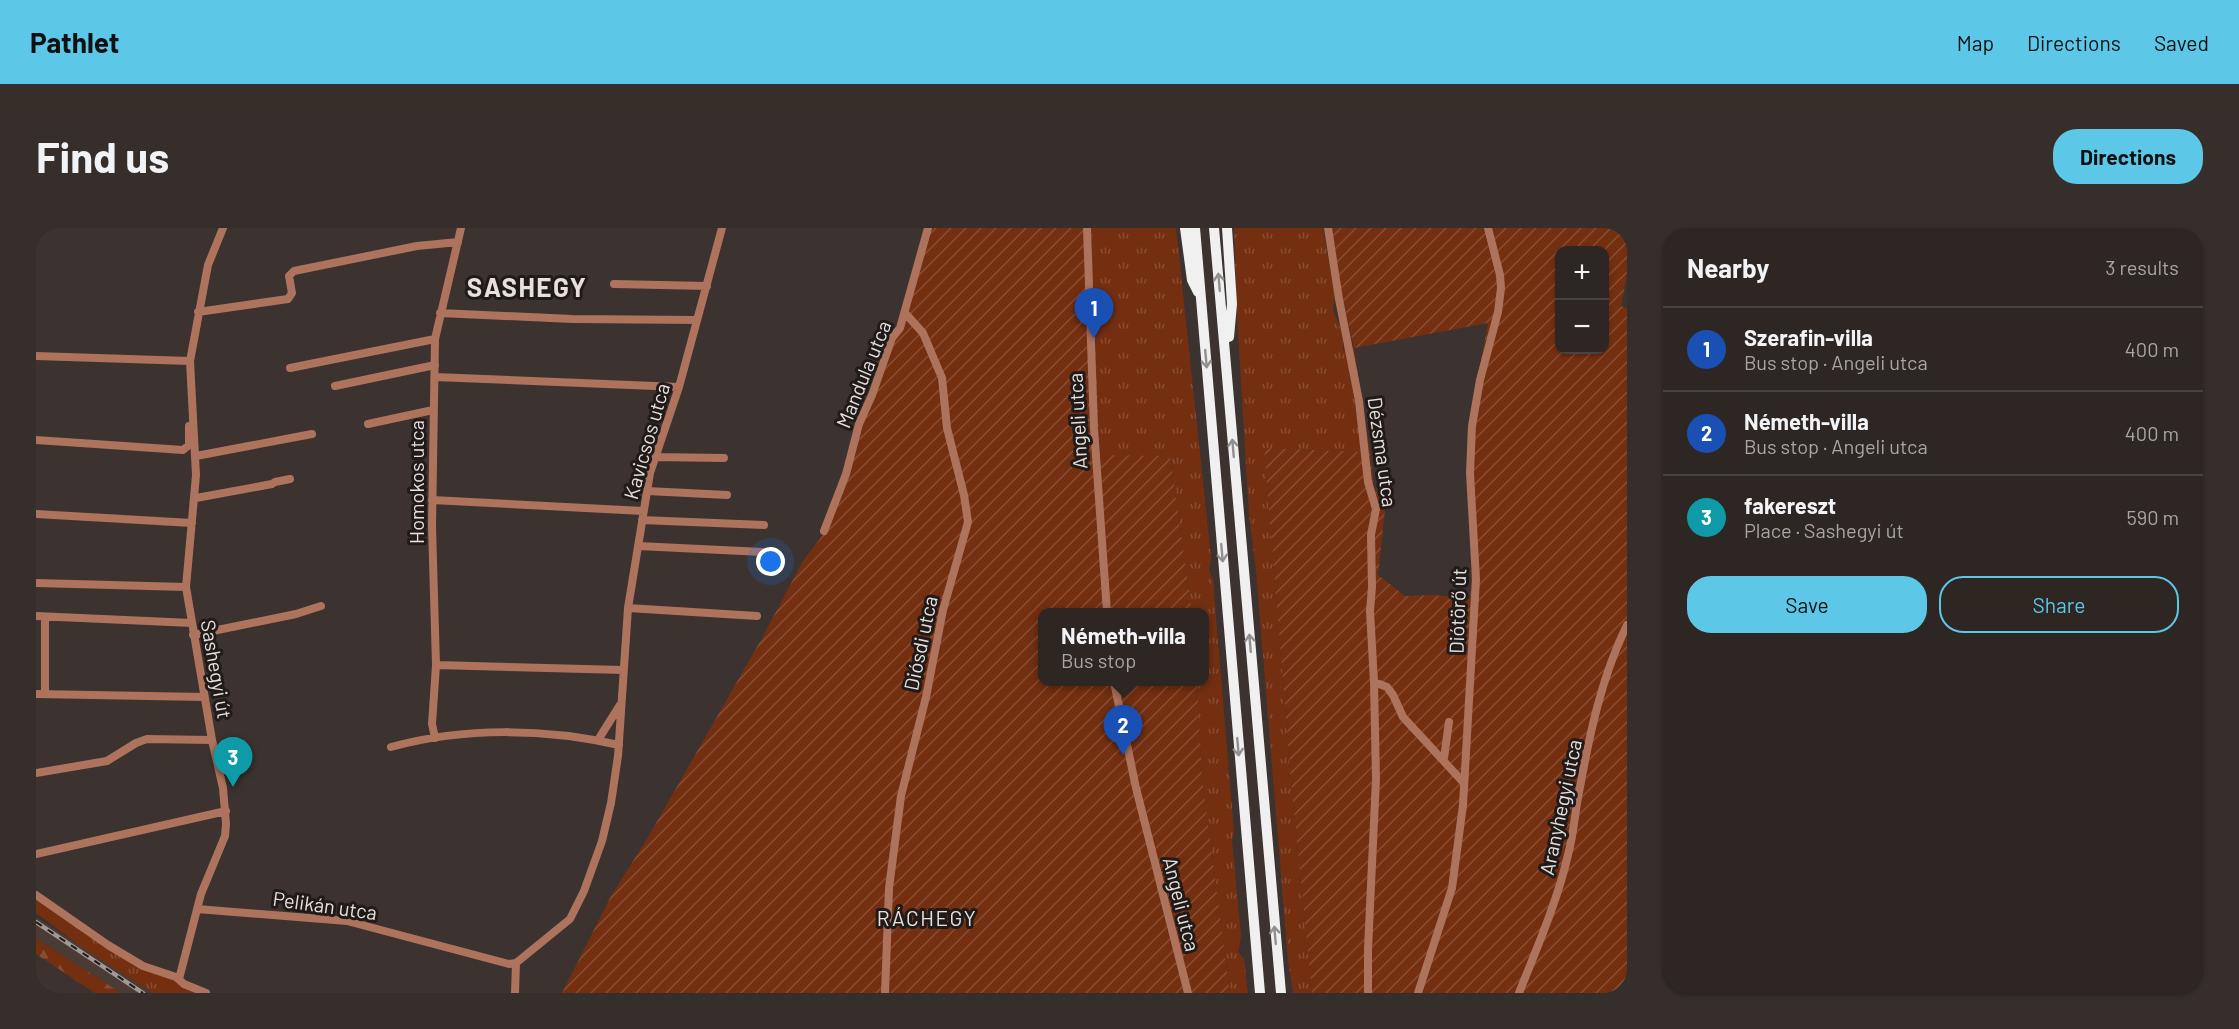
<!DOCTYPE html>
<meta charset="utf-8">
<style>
:root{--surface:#2d2623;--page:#352e2b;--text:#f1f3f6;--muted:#a7a5a6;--line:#484341;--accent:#5dc7e8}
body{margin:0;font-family:Barlow,sans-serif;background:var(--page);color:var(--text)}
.controls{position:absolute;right:18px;top:18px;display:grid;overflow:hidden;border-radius:12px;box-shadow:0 2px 4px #0004}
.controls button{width:54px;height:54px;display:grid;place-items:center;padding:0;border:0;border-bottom:2px solid var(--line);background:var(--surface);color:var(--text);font:30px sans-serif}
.you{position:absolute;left:735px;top:334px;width:21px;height:21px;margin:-15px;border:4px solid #fff;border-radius:50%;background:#1a73e8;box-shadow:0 0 0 9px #1a73e833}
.badge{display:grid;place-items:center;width:39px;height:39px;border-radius:50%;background:var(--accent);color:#fff;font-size:20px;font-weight:700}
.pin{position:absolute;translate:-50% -50px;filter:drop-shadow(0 2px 3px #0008)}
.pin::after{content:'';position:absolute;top:32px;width:21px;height:18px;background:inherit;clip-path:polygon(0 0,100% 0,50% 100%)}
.popup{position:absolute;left:1002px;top:380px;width:171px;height:78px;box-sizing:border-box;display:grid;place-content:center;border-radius:12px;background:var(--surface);filter:drop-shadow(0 2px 4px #0005);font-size:20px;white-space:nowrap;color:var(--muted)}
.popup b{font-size:22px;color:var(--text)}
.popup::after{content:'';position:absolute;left:50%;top:100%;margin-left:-12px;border:12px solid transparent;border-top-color:var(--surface)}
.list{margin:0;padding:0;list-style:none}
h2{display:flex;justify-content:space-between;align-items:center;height:78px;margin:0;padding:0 24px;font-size:26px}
h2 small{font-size:20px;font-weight:400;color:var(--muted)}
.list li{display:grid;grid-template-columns:39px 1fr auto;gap:18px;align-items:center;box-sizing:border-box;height:84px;padding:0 24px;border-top:2px solid var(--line)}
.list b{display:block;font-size:22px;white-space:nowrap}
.list p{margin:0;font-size:20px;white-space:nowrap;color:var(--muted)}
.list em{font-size:20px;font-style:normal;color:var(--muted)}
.actions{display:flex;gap:12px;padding:18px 24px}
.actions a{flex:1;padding:14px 0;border:2px solid var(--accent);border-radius:24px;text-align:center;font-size:21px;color:var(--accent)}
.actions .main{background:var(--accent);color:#111}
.map{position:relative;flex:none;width:1591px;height:765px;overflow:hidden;border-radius:24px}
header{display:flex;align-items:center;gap:36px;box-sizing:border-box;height:84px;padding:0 30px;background:var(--accent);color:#111}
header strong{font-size:28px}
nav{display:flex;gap:33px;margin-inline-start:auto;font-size:21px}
.intro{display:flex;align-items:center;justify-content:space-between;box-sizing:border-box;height:144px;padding:0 36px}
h1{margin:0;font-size:42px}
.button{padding:15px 27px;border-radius:24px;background:var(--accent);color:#111;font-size:21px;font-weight:700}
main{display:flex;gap:36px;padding:0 36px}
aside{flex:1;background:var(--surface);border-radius:24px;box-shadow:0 2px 4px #0004}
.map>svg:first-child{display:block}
.built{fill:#4b3b35}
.grass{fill:url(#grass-tufts)}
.forest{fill:url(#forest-firs)}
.garden{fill:url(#garden-furrows);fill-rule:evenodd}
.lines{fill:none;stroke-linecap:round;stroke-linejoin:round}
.minor{stroke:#ad735d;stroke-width:8}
.highway{stroke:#f0f0f0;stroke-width:10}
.rail-casing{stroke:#a09895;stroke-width:4.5}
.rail{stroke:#201b19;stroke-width:2;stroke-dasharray:7;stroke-linecap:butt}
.oneway{stroke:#92908f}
.labels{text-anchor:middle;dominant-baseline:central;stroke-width:6;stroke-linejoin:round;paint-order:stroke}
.street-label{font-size:20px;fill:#e7e0de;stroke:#201b19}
.neighbourhood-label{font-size:21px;letter-spacing:1.5px;fill:#e7e0de;stroke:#201b19}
.district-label{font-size:26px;font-weight:bold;letter-spacing:1.5px;fill:#e7e0de;stroke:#201b19}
</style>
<header>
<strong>Pathlet</strong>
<nav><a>Map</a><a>Directions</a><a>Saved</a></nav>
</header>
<div class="intro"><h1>Find us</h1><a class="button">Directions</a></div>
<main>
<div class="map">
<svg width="1591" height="765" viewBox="0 0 1591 765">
<defs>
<pattern id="grass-tufts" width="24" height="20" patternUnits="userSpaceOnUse" patternTransform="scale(1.5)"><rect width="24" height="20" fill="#742f11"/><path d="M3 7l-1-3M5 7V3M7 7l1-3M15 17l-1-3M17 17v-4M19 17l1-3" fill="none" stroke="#884d33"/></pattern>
<pattern id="forest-firs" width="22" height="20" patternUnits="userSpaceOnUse" patternTransform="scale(1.5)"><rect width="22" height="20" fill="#742f11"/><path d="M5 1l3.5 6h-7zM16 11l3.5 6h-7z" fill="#884d33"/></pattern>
<pattern id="garden-furrows" width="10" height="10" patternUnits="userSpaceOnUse" patternTransform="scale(1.5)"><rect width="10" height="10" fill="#742f11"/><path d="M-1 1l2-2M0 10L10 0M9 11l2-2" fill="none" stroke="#884d33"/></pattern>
</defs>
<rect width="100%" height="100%" fill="#3c322f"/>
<path class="built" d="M 0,689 L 117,765 L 85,765 L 0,710 Z"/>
<path class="grass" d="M 1055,0 L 1140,0 L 1170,282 L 1175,331 L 1173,342 L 1177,352 L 1198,604 L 1196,612 L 1205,708 L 1202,724 L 1208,731 L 1212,765 L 1194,765 L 1166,550 L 1161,454 L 1168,454 L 1168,384 L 1156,384 L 1134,228 L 1064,228 Z
M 1198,0 L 1287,0 L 1299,69 L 1297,82 L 1307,107 L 1307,122 L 1318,120 L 1334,224 L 1228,220 L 1255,553 L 1276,765 L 1257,765 L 1252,733 L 1220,342 L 1213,287 L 1201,88 Z
M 0,668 L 104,740 L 144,754 L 166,765 L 117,765 L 47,720 L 0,685 Z"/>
<path class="forest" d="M 0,710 L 1,711 L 85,765 L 59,765 L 0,726 Z"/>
<path class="garden" d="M 892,0 L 1055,0 L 1064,227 L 1134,228 L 1156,384 L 1006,384 L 1006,454 L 1161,454 L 1166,550 L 1194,765 L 526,765 L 575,668 L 611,611 L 726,410 L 767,333 L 789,304 L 858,107 Z
M 1293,0 L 1591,0 L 1591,47 L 1585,78 L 1591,80 L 1591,765 L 1276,765 L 1255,553 L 1228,220 L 1334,224 L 1338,259 L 1349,282 L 1342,347 L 1369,368 L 1399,367 L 1434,371 L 1438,311 L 1433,196 L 1452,95 L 1318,120 L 1307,73 ZM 1524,22 L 1568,22 L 1568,122 L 1524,122 Z"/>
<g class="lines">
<path class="minor" d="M 1051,0 L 1058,200 L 1071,384
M 1292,0 L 1303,71 L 1323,173 L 1332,254 L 1340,281 L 1335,307 L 1336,359 L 1334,383 L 1338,454 L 1351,459 L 1357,467 L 1367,489 L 1427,554
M 578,56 L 671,58
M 162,84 L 252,71 L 256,65 L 253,48 L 258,43 L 381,18 L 422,14
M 404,85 L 536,91 L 661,92
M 0,128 L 154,133
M 254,140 L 399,111
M 399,149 L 643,159
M 299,158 L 399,137
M 332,196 L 397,182
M 0,212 L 147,222 L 153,217 L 153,198
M 160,228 L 276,206
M 619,229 L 688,230
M 611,263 L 691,267
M 160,270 L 236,256 L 239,254 L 254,251
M 396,272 L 607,283
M 0,286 L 156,295
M 606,292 L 728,297
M 788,303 L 810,246 L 823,196 L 836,167 L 856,110 L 864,100 L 892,0
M 602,318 L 727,324
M 0,355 L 150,359
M 592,380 L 721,388
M 0,388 L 156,395
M 9,389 L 9,466
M 157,407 L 260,386 L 285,378
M 400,437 L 587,442
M 1078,454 L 1100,560 L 1152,765
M 0,466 L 168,469
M 399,510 L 396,496 L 400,437 L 396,298 L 399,111 L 425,0
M 562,512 L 584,477
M 355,519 C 428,499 509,500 583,517
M 1408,530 L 1413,494
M 0,545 L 71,533 L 100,515 L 111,511 L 176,512
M 0,626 L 190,583
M 0,667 L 72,717 L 107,738 L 140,749 L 148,756 L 170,765
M 161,681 L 311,693 L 473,736 L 480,735
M 480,735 L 534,691 L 548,663 L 566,613 L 575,575 L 582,528 L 592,380 L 614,245 L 643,159 L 686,0
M 143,751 L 165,666 L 189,608 L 190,596 L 187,560 L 176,512 L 150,359 L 160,247 L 154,133 L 172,37 L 187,0
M 479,765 L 480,735
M 849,765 L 853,660 L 865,568 L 890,469 L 907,382 L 932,294 L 928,267 L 911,200 L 906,150 L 887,105 L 869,85
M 1332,765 L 1332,721 L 1340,551 L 1338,454
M 1382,765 L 1416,660 L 1427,577 L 1440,351 L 1434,245 L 1436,198 L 1444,152 L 1462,84 L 1465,60 L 1464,47 L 1452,0
M 1483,765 C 1501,720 1521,674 1532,627 C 1538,605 1539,582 1544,559 C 1554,504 1566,448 1591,397"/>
<path class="highway" d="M 1149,0 L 1156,52 L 1162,64
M 1159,0 L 1224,765
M 1178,0 L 1245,765
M 1191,0 L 1196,76 L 1193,109"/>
<defs>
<path id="rail" d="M 0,694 L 107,765"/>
</defs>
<use href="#rail" class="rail-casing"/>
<use href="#rail" class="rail"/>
</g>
<defs><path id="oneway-shaft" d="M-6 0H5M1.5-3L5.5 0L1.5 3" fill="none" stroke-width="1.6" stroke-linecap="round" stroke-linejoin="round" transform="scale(1.5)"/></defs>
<g class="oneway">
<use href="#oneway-shaft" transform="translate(1183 54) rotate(-95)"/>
<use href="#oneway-shaft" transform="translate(1170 131) rotate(85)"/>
<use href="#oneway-shaft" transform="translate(1197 220) rotate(-95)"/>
<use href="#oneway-shaft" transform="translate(1186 325) rotate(85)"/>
<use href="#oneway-shaft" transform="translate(1214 415) rotate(-95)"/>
<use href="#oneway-shaft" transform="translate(1202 519) rotate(85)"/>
<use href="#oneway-shaft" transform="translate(1239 707) rotate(-95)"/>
</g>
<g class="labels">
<g class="street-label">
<text transform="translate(827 146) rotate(-68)">Mandula utca</text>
<text transform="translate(1041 193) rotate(-93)">Angeli utca</text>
<text transform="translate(610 213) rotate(-74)">Kavicsos utca</text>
<text transform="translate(1347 224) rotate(82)">Dézsma utca</text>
<text transform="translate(380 254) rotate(-90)">Homokos utca</text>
<text transform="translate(1421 383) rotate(-88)">Diótörő út</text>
<text transform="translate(884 415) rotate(-78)">Diósdi utca</text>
<text transform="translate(181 441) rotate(80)">Sashegyi út</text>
<text transform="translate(1524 579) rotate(-78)">Aranyhegyi utca</text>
<text transform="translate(1146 676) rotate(76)">Angeli utca</text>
<text transform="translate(289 677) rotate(8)">Pelikán utca</text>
</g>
<g class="neighbourhood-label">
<text x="891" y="689">RÁCHEGY</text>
</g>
<g class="district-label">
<text x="491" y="58">SASHEGY</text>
</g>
</g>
</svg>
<div class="controls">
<button>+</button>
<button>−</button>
</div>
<div class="you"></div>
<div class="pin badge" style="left:1058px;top:110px;background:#1a4fb4">1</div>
<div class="pin badge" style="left:1087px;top:527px;background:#1a4fb4">2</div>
<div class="popup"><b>Németh-villa</b>Bus stop</div>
<div class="pin badge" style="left:197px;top:559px;background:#0f9aa8">3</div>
</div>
<aside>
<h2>Nearby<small>3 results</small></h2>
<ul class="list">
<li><span class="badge" style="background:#1a4fb4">1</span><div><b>Szerafin-villa</b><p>Bus stop · Angeli utca</p></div><em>400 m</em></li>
<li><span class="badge" style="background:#1a4fb4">2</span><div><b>Németh-villa</b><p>Bus stop · Angeli utca</p></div><em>400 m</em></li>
<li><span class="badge" style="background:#0f9aa8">3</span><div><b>fakereszt</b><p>Place · Sashegyi út</p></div><em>590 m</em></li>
</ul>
<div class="actions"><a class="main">Save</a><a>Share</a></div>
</aside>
</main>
